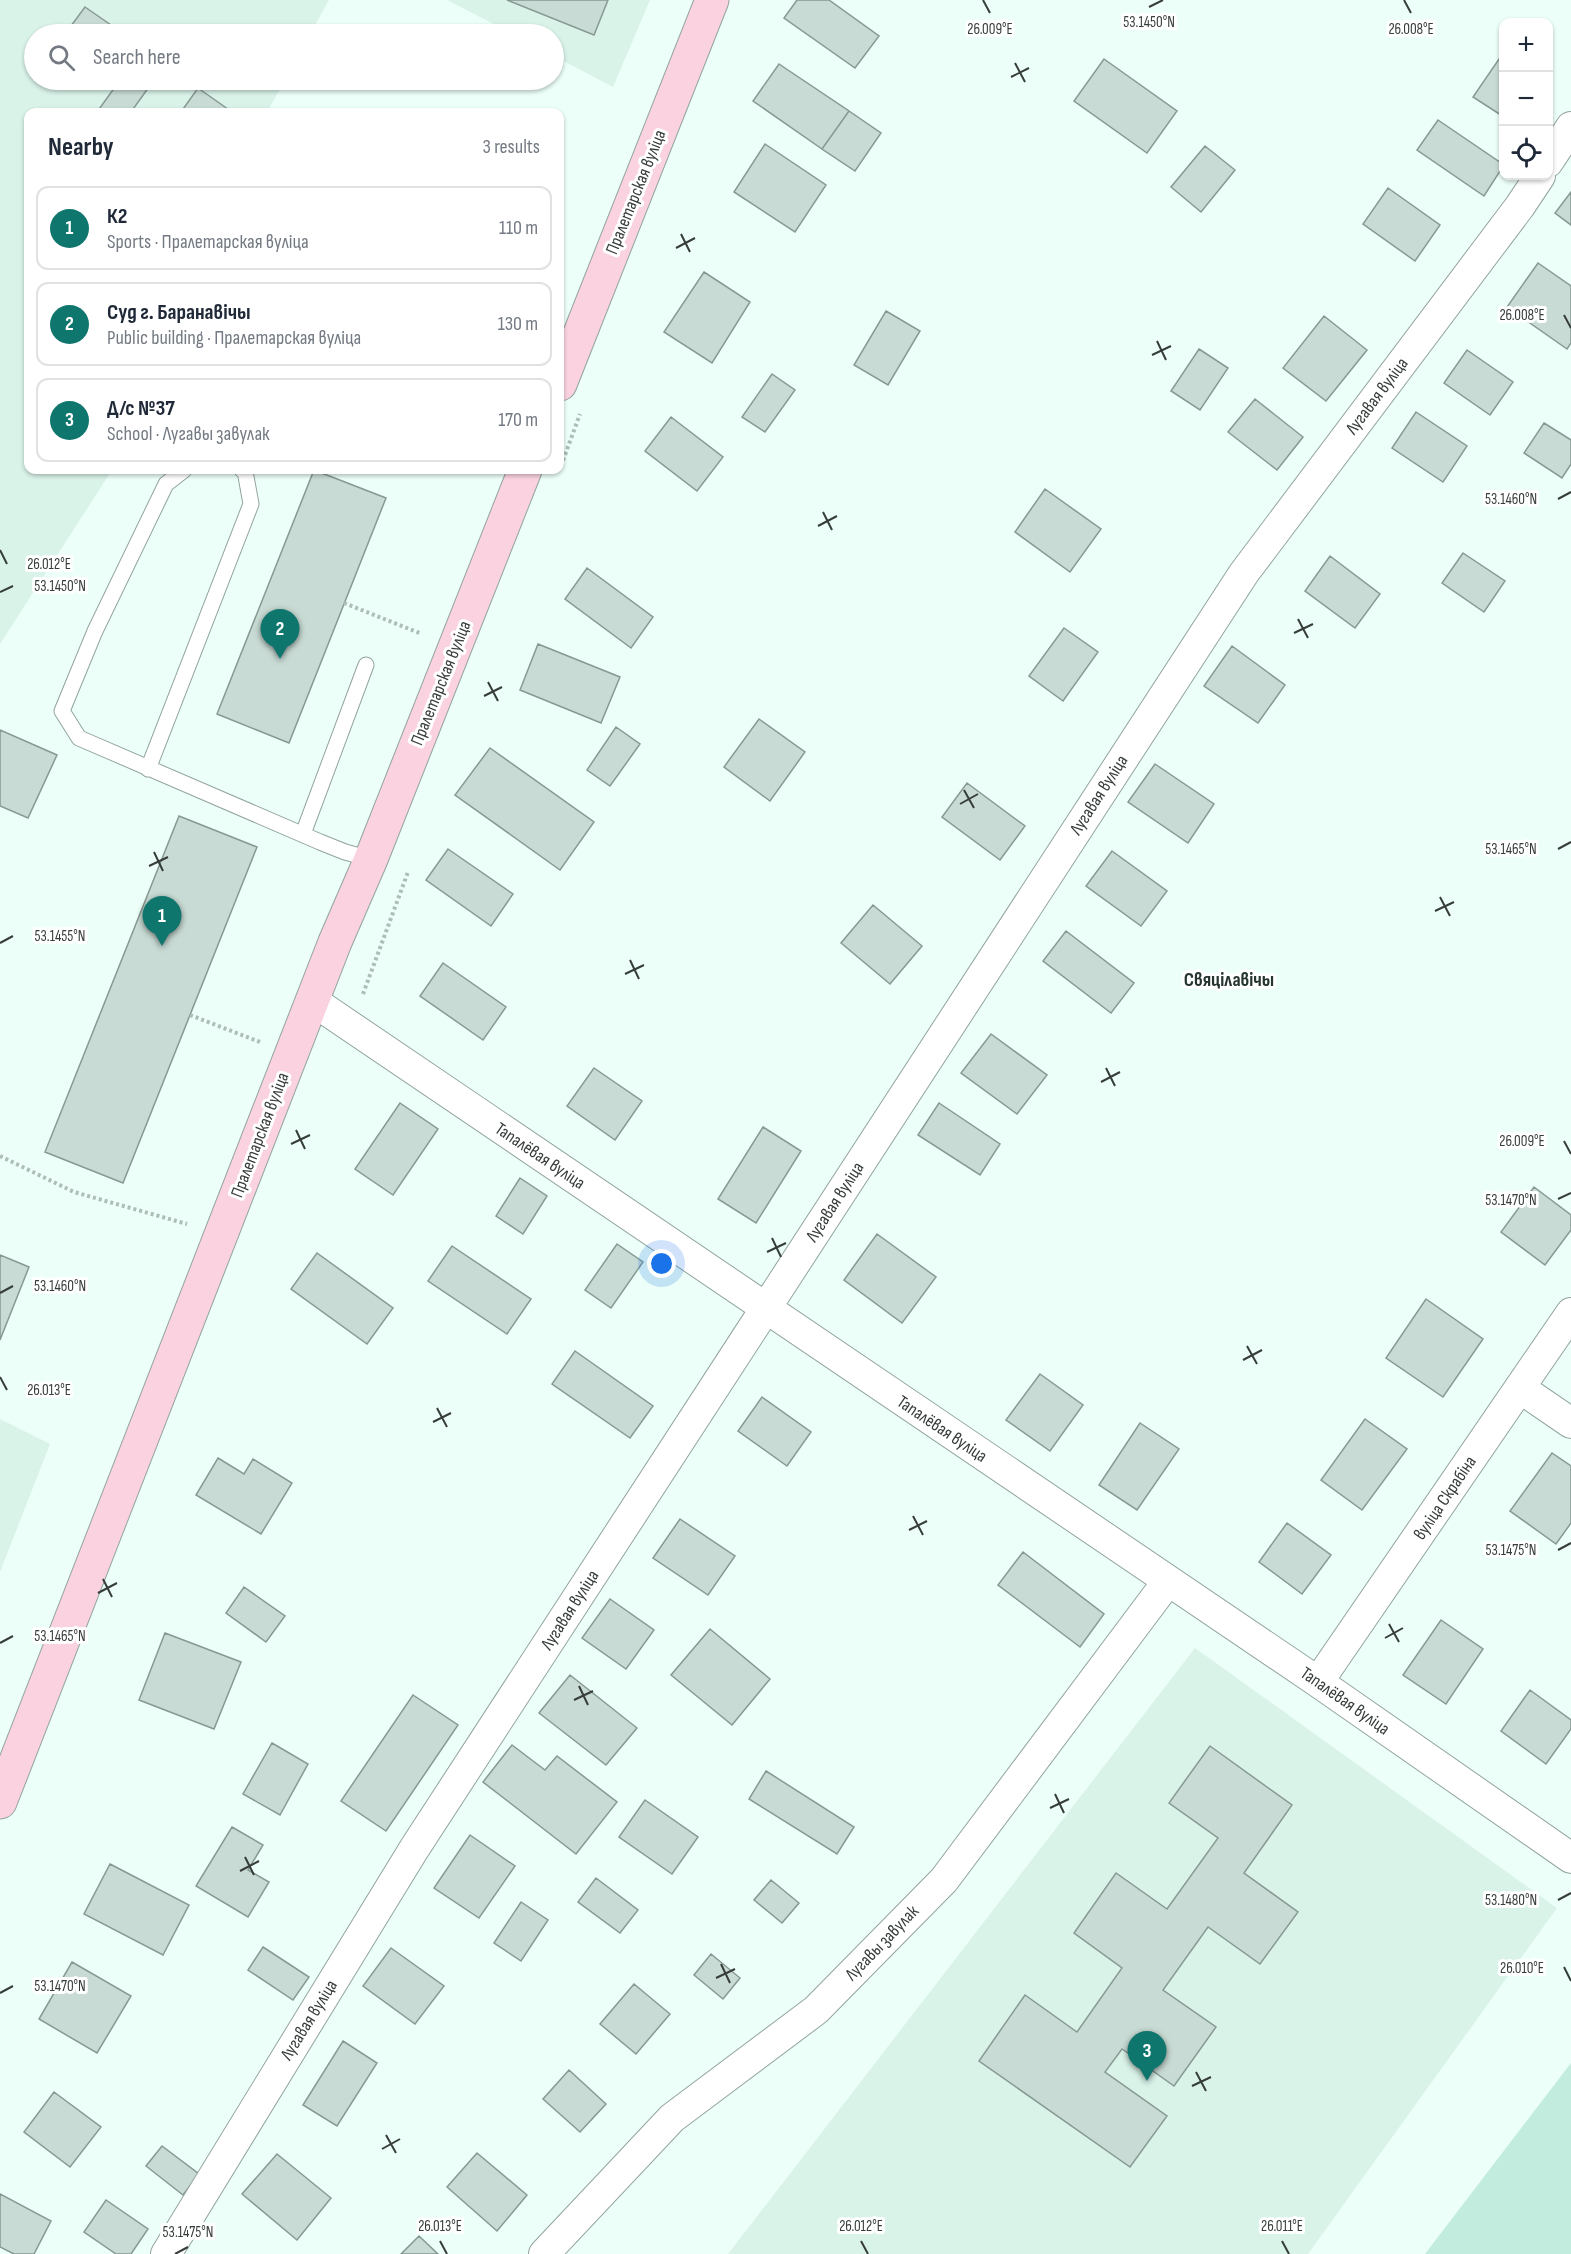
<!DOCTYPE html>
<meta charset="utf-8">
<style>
:root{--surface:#fff;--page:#f6f6f7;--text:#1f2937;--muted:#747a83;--line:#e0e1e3;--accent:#0f766e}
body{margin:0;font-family:"Sofia Sans Condensed",sans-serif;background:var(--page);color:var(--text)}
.controls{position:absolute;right:18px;top:18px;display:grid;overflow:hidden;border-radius:12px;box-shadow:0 2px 4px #0004}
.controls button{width:54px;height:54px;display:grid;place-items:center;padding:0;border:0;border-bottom:2px solid var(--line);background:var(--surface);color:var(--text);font:30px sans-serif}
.you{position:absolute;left:662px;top:1264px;width:21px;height:21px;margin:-15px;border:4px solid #fff;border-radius:50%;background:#1a73e8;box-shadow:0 0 0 9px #1a73e833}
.badge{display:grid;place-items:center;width:39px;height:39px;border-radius:50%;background:var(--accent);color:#fff;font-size:20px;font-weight:700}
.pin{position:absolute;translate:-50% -50px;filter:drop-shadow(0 2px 3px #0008)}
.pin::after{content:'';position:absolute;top:32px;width:21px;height:18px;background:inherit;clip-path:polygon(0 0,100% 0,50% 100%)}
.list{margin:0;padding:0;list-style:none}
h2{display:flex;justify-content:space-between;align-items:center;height:78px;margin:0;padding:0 24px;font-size:26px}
h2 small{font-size:20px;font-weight:400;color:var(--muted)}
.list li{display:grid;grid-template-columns:39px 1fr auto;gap:18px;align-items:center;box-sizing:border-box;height:84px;margin:0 12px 12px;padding:0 12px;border:2px solid var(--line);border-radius:12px}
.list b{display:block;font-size:22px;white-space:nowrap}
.list p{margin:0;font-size:20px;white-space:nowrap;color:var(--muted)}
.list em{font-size:20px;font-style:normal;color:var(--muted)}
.icon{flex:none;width:33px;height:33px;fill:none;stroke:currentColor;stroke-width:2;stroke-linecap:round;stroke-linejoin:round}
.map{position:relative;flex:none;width:1571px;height:2254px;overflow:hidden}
.search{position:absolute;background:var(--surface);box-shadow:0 2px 4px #0004;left:24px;top:24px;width:540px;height:66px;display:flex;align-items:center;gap:15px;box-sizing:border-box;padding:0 21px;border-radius:33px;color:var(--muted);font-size:22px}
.panel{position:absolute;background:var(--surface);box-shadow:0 2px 4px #0004;left:24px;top:108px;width:540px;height:366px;border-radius:12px}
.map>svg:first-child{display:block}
.built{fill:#d9f3e9}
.green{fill:#c2ecde}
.building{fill:#c9dbd5;stroke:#879993;stroke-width:1.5}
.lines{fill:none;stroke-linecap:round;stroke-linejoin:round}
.lane-casing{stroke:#92a49d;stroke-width:17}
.street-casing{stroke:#92a49d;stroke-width:32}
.secondary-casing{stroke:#92a49d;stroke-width:35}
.path{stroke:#aebdb8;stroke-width:4;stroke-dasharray:3 3;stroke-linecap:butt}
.lane{stroke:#fff;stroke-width:15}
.street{stroke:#fff;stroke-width:30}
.secondary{stroke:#fbd2df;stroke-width:33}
.ticks{fill:none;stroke:#363d3b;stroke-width:2}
.labels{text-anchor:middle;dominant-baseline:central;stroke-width:6;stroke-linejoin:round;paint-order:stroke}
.street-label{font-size:18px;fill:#363d3b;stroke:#fff}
.neighbourhood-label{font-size:20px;font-weight:bold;fill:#263530;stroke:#fff}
.ticks-label{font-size:15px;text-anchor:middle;fill:#363d3b;stroke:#fff;stroke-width:6;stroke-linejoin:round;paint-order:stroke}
</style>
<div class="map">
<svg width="1571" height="2254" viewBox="0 0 1571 2254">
<rect width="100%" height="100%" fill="#ecfff8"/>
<path class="built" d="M 0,0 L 329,0 L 310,34 L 34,34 L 34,80 L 285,80 L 267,112 L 28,112 L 28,470 L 112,470 L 0,644 Z
M 447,0 L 650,0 L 613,87 L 554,56 L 554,34 L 513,34 Z
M 0,1419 L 50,1444 L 0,1572 Z
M 1195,1648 L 1557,1908 L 1308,2254 L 728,2254 Z"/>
<path class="green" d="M 1571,2063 L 1571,2254 L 1425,2254 Z"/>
<path class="building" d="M 507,0 L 608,0 L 594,35 Z
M 797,0 L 829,0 L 879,36 L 855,68 L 784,18 Z
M 85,7 L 124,34 L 65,34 Z
M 1104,59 L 1177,111 L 1147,153 L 1074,101 Z
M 1499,59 L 1504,63 L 1504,117 L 1473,97 Z
M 779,64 L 849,111 L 822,149 L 753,101 Z
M 120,80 L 154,80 L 131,112 L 97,112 Z
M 198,88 L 232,112 L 181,112 Z
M 849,111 L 881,133 L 855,171 L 822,149 Z
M 1438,120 L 1504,165 L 1484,196 L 1417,150 Z
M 765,144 L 826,185 L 795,232 L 734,192 Z
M 1205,146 L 1235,170 L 1201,212 L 1171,187 Z
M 1388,188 L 1440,225 L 1415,261 L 1363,224 Z
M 1571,192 L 1571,225 L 1555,213 Z
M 1538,263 L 1571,286 L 1571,343 L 1567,349 L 1507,307 Z
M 704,272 L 750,302 L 712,363 L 664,332 Z
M 886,311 L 920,331 L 888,385 L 854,365 Z
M 1324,316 L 1367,350 L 1326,401 L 1283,368 Z
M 1199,349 L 1228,368 L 1200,410 L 1171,391 Z
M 1467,350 L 1513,382 L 1490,415 L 1444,383 Z
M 772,374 L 795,390 L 765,432 L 742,417 Z
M 1255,399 L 1303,437 L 1277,470 L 1228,432 Z
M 1416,412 L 1467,446 L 1443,482 L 1392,448 Z
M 671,417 L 723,457 L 697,491 L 645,451 Z
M 1544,423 L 1571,440 L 1571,464 L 1562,478 L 1524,453 Z
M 314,470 L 386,498 L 289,743 L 217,714 Z
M 1045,489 L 1101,529 L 1070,572 L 1015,532 Z
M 1463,553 L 1505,581 L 1484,612 L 1442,583 Z
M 1330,556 L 1380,594 L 1355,628 L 1305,591 Z
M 587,568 L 653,617 L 631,648 L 565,599 Z
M 1064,628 L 1098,652 L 1063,701 L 1029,676 Z
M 538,644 L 620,677 L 601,723 L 520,690 Z
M 1232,646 L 1285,685 L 1258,723 L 1204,686 Z
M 759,719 L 805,752 L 770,801 L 724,767 Z
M 616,727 L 640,744 L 610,786 L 587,770 Z
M 0,730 L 57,755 L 28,818 L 0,806 Z
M 490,748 L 594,822 L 560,870 L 455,795 Z
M 1155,764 L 1214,804 L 1188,843 L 1128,802 Z
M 967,783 L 1025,826 L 1000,860 L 942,817 Z
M 179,816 L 257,847 L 123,1183 L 45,1152 Z
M 448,849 L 513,894 L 491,926 L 426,880 Z
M 1112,851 L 1167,891 L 1141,926 L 1086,886 Z
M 873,905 L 922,946 L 890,984 L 841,943 Z
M 1066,931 L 1134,983 L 1111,1013 L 1043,961 Z
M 443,963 L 506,1007 L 483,1040 L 420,996 Z
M 991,1034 L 1047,1075 L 1017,1114 L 961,1073 Z
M 594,1068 L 642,1101 L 615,1140 L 567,1106 Z
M 400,1103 L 438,1129 L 393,1195 L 355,1169 Z
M 939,1103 L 1000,1144 L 980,1175 L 918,1135 Z
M 763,1127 L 801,1151 L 756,1223 L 718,1199 Z
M 520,1178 L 547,1196 L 523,1234 L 496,1216 Z
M 1534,1187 L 1571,1215 L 1571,1230 L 1545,1265 L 1501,1232 Z
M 877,1234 L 936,1277 L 902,1323 L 844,1280 Z
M 617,1244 L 643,1262 L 611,1308 L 585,1290 Z
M 452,1246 L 531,1299 L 507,1334 L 428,1281 Z
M 317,1253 L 393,1308 L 367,1344 L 291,1289 Z
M 0,1255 L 29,1267 L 0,1340 Z
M 1426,1299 L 1483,1339 L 1443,1397 L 1386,1358 Z
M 575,1351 L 653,1406 L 630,1438 L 552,1384 Z
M 1040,1374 L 1083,1405 L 1050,1451 L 1006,1420 Z
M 762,1397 L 811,1432 L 787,1466 L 738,1431 Z
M 1365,1419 L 1407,1449 L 1362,1510 L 1321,1480 Z
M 1140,1423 L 1179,1449 L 1137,1510 L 1099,1485 Z
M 1552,1453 L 1571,1466 L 1571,1523 L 1556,1544 L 1510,1511 Z
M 218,1458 L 244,1474 L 253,1459 L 292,1483 L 261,1534 L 196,1495 Z
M 680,1519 L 735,1556 L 708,1595 L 653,1558 Z
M 1287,1523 L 1331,1555 L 1302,1594 L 1259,1562 Z
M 1023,1552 L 1104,1614 L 1080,1647 L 998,1585 Z
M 244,1587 L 285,1616 L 266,1642 L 226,1613 Z
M 610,1599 L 654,1630 L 626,1669 L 582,1638 Z
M 1441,1620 L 1483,1649 L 1446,1704 L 1403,1675 Z
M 710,1629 L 770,1679 L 732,1725 L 671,1675 Z
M 165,1633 L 241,1662 L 214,1729 L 139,1700 Z
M 570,1675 L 637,1728 L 606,1765 L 539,1713 Z
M 1530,1690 L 1571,1720 L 1571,1729 L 1546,1764 L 1501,1731 Z
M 413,1695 L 458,1725 L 386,1831 L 341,1801 Z
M 272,1743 L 308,1764 L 280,1815 L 243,1794 Z
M 512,1745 L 545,1770 L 557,1756 L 617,1802 L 576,1854 L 483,1782 Z
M 1210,1746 L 1292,1805 L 1244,1873 L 1298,1912 L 1260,1964 L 1208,1927 L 1163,1990 L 1216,2027 L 1174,2086 L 1122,2049 L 1105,2072 L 1167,2116 L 1130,2167 L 979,2061 L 1025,1995 L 1077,2032 L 1122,1968 L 1074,1933 L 1116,1873 L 1167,1909 L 1218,1838 L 1169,1803 Z
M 766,1771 L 854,1827 L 837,1854 L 749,1799 Z
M 645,1800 L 698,1837 L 672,1874 L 619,1837 Z
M 232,1827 L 263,1845 L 248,1870 L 269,1882 L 248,1917 L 196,1886 Z
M 470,1835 L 515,1866 L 479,1918 L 434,1888 Z
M 110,1864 L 189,1905 L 163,1955 L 84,1914 Z
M 596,1878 L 638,1910 L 620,1933 L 578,1902 Z
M 771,1880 L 799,1903 L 782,1923 L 754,1900 Z
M 521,1902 L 548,1920 L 521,1961 L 494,1943 Z
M 263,1947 L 309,1977 L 293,2000 L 248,1970 Z
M 391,1948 L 444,1986 L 415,2024 L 363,1986 Z
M 711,1954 L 740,1978 L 723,1999 L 694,1975 Z
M 72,1962 L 131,1996 L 97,2053 L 39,2019 Z
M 634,1984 L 670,2014 L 636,2054 L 600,2024 Z
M 343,2041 L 377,2063 L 337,2126 L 303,2105 Z
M 569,2070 L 606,2104 L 580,2132 L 543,2099 Z
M 54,2092 L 101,2127 L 70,2167 L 24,2132 Z
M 162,2146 L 199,2174 L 183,2195 L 146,2166 Z
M 477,2153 L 527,2195 L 497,2231 L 447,2187 Z
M 277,2154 L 331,2198 L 297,2240 L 242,2194 Z
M 0,2194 L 51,2221 L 34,2254 L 14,2254 L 0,2247 Z
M 106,2200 L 148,2229 L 131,2254 L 116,2254 L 84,2232 Z
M 419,2236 L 438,2254 L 401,2254 Z"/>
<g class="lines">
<defs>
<path id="lane" d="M 184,470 L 166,484 L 95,631 L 62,711 L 79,738 L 320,842 L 345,852 L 371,859
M 148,769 L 251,504 L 245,471 L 242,470
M 303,834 L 366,665"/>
<path id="street" d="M 1548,162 L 1571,127
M 313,1001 L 1318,1682 L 1571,1858
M 1520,1388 L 1571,1423
M 1318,1682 L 1571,1313
M 166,2254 L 414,1849 L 1244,573 L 1520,206 L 1540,176
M 544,2254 L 672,2118 L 816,2010 L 944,1880 L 1168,1581"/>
<path id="secondary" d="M 560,384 L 712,0
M 0,1802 L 335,942 L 371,859 L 525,470"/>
</defs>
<use href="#lane" class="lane-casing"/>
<use href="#street" class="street-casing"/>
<use href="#secondary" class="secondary-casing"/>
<path class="path" d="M 561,466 L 580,414
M 344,603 L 422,634
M 363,994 L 408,872
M 190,1015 L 260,1042
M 0,1156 L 74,1192 L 187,1224"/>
<use href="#lane" class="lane"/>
<use href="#street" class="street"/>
<use href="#secondary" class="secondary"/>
</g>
<path class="ticks" d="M 983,0 L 990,13M 1404,0 L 1411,13M 1149,7 L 1163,0M 1015,63 L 1025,82M 1011,77 L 1029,68M 681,234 L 690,252M 676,248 L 695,238M 1564,315 L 1571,328M 1157,341 L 1166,360M 1152,355 L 1171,346M 1558,499 L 1571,492M 823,512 L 832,530M 818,526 L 837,516M 0,550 L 7,564M 0,592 L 13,586M 1298,619 L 1308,638M 1294,633 L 1313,624M 488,682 L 498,701M 484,696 L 502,687M 964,790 L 974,808M 960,804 L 978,794M 1558,849 L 1571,842M 154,852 L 163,871M 149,866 L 168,857M 1440,897 L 1450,916M 1435,911 L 1454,902M 0,943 L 13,936M 630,960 L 639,979M 625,974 L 644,965M 1106,1068 L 1115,1086M 1101,1082 L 1120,1072M 296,1130 L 305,1149M 1564,1141 L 1571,1154M 291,1144 L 310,1135M 1558,1199 L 1571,1193M 772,1238 L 781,1257M 767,1252 L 786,1243M 0,1293 L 13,1286M 1247,1346 L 1257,1364M 1243,1360 L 1262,1350M 0,1377 L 7,1390M 437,1408 L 447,1427M 433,1422 L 451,1413M 913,1516 L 923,1535M 909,1530 L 927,1521M 1558,1550 L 1571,1543M 103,1579 L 112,1597M 98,1593 L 117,1583M 1389,1624 L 1399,1642M 1385,1638 L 1403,1628M 0,1643 L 13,1636M 579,1686 L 588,1705M 574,1700 L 593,1691M 1055,1794 L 1064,1813M 1050,1808 L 1069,1799M 245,1857 L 254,1875M 240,1871 L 259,1861M 1558,1900 L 1571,1893M 721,1964 L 730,1983M 1564,1967 L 1571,1981M 716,1978 L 735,1969M 0,1993 L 13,1986M 1196,2072 L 1206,2091M 1192,2086 L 1211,2077M 386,2135 L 396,2153M 382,2149 L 400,2139M 440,2241 L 447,2254M 861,2241 L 868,2254M 1282,2241 L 1289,2254M 175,2254 L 188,2247"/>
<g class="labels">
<g class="street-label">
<text transform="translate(636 192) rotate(-68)">Пралетарская вуліца</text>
<text transform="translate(1377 396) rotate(-53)">Лугавая вуліца</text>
<text transform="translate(441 683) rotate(-68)">Пралетарская вуліца</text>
<text transform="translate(1099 795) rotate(-57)">Лугавая вуліца</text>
<text transform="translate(260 1135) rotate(-69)">Пралетарская вуліца</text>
<text transform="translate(540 1156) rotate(34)">Тапалёвая вуліца</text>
<text transform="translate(835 1202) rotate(-57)">Лугавая вуліца</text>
<text transform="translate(942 1429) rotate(34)">Тапалёвая вуліца</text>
<text transform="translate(1445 1498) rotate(-56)">вуліца Скрабіна</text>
<text transform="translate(570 1610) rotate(-57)">Лугавая вуліца</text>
<text transform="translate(1345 1701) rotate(35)">Тапалёвая вуліца</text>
<text transform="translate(882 1943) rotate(-46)">Лугавы завулак</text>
<text transform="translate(309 2020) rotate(-58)">Лугавая вуліца</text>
</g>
<g class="neighbourhood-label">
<text x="1229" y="980">Свяцілавічы</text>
</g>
</g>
<g class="ticks-label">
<text x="1149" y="27">53.1450°N</text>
<text x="990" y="34">26.009°E</text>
<text x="1411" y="34">26.008°E</text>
<text x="1522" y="320">26.008°E</text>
<text x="1511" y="504">53.1460°N</text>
<text x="49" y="569">26.012°E</text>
<text x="60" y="591">53.1450°N</text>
<text x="1511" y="854">53.1465°N</text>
<text x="60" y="941">53.1455°N</text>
<text x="1522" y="1146">26.009°E</text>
<text x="1511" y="1205">53.1470°N</text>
<text x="60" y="1291">53.1460°N</text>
<text x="49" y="1395">26.013°E</text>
<text x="1511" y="1555">53.1475°N</text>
<text x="60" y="1641">53.1465°N</text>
<text x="1511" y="1905">53.1480°N</text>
<text x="1522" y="1973">26.010°E</text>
<text x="60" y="1991">53.1470°N</text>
<text x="440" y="2231">26.013°E</text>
<text x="861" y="2231">26.012°E</text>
<text x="1282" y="2231">26.011°E</text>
<text x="188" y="2237">53.1475°N</text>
</g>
</svg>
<div class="controls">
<button>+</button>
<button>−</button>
<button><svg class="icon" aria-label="locate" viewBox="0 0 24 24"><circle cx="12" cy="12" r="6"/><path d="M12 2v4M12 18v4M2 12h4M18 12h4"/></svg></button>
</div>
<div class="you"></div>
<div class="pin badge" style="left:162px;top:946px">1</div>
<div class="pin badge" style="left:280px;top:659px">2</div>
<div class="pin badge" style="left:1147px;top:2081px">3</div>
<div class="search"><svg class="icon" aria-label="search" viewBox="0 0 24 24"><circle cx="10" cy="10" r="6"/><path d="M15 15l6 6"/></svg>Search here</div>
<section class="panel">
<h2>Nearby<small>3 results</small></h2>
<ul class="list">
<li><span class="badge">1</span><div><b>К2</b><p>Sports · Пралетарская вуліца</p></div><em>110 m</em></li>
<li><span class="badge">2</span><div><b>Суд г. Баранавічы</b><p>Public building · Пралетарская вуліца</p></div><em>130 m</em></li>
<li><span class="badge">3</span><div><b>Д/с №37</b><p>School · Лугавы завулак</p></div><em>170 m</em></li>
</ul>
</section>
</div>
